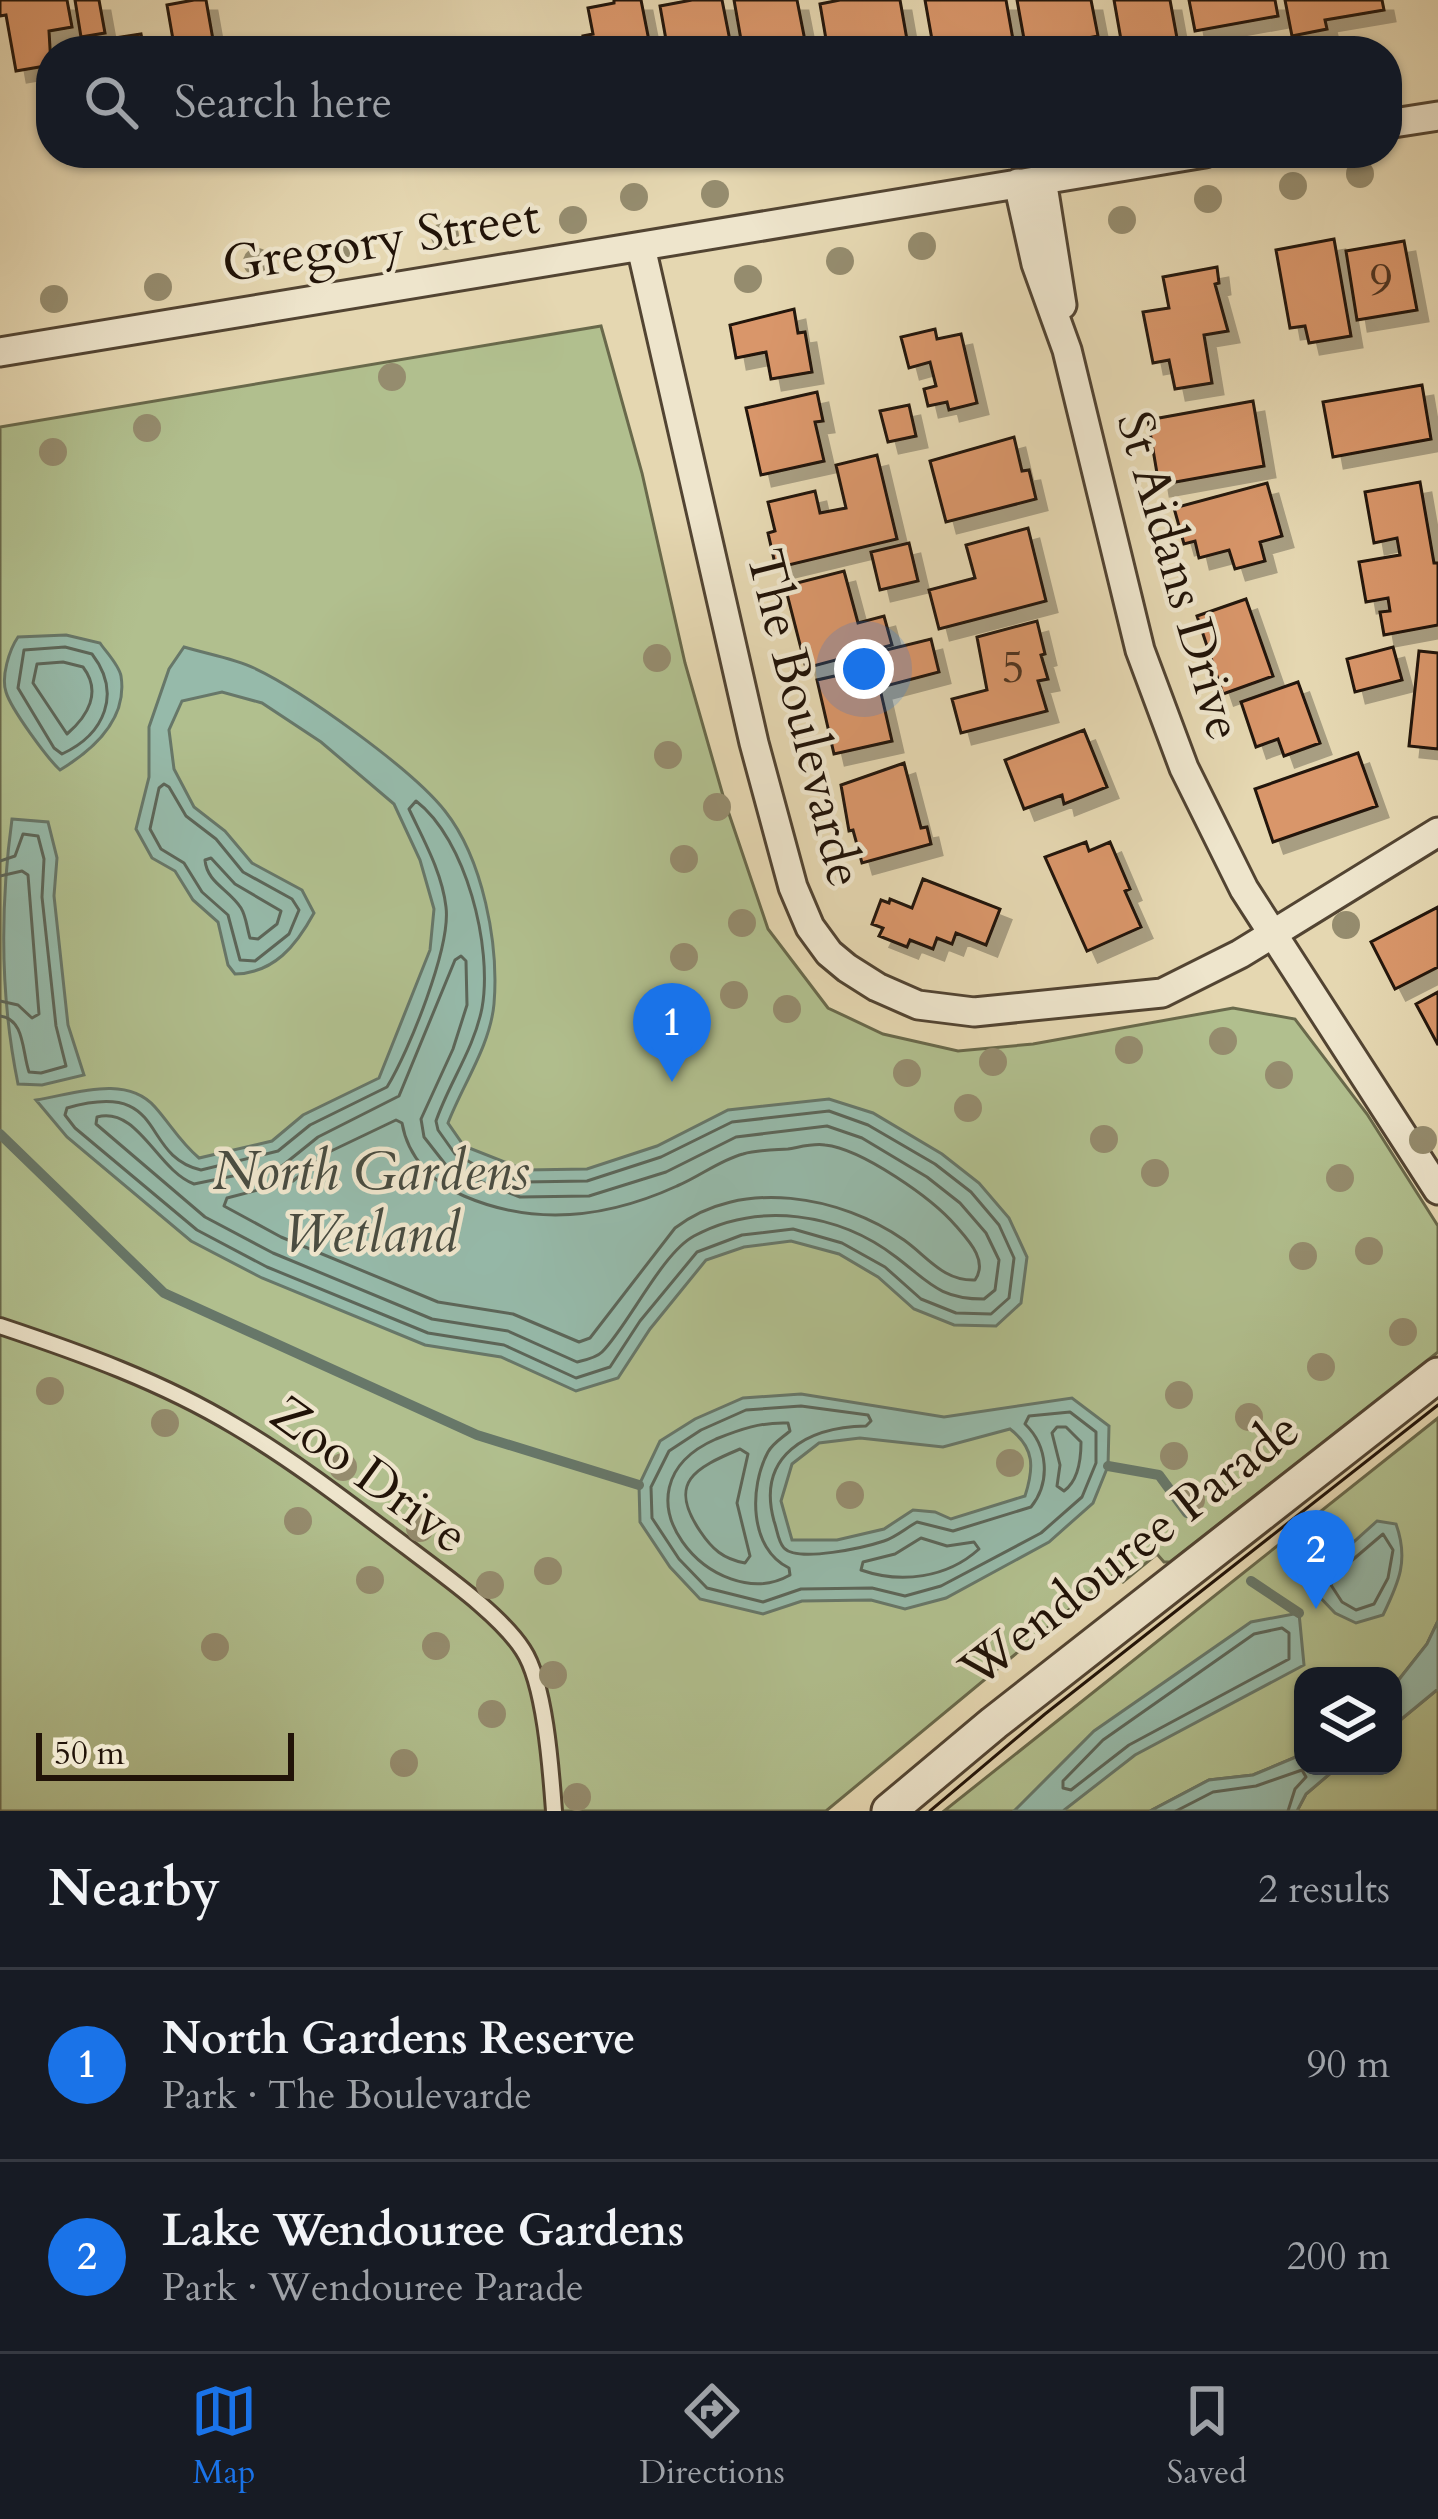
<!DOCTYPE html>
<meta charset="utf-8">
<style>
:root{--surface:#171b24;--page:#242831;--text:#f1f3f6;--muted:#9ea1a6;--line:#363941;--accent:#1a73e8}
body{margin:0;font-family:Cardo,serif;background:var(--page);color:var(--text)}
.controls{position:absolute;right:36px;bottom:36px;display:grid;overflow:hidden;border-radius:24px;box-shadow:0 3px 9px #0004}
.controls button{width:108px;height:108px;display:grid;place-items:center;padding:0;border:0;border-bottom:3px solid var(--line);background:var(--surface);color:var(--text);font:60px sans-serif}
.scale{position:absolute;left:36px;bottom:30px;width:258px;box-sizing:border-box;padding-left:12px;border:6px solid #211308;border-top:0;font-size:33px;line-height:42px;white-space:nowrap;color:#211308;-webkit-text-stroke:9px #eee5cc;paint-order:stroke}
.you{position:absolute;left:864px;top:669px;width:42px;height:42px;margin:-30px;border:9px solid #fff;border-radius:50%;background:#1a73e8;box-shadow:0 0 0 18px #1a73e833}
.badge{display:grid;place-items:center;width:78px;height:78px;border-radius:50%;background:var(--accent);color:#fff;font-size:39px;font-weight:700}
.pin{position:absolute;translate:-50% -99px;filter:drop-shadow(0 3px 6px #0008)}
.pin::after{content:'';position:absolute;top:63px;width:42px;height:36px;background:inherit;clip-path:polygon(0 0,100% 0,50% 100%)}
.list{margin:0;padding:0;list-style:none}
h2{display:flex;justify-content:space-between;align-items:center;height:156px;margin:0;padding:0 48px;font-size:51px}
h2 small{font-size:39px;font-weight:400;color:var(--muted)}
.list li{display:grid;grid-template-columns:78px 1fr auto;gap:36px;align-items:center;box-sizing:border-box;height:192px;padding:0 48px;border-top:3px solid var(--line)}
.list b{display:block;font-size:45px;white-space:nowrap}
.list p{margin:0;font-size:39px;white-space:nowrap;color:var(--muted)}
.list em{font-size:39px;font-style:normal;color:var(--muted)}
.icon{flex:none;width:66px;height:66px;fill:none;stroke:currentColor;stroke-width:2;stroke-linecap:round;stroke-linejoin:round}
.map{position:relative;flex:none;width:1438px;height:1811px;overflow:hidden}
.search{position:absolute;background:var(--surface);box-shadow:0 3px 9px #0004;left:36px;right:36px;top:36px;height:132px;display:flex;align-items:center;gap:30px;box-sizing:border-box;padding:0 42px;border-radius:48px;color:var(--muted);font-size:45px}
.sheet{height:540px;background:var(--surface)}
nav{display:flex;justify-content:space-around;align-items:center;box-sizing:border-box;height:168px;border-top:3px solid var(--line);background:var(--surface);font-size:33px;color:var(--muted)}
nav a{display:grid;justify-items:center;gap:6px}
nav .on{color:var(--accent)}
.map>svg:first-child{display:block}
.green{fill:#b1bf8e;stroke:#69694b;stroke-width:3}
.water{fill:#96baaa;stroke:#677769;stroke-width:3;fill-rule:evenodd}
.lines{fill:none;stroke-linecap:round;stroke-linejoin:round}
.shore{stroke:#5c6659;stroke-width:3}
.stream{stroke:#677769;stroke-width:10}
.building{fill:#d9966a;stroke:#211308;stroke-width:3;filter:url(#shadow)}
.service-casing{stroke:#524432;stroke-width:20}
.minor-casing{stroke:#524432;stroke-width:33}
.tertiary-casing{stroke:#524432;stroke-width:39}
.service{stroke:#eee5cc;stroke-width:14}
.minor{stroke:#eee5cc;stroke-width:27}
.tertiary{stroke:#eee5cc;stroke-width:33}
.tram{stroke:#211308;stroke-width:3}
.tree{fill:#958c6e}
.labels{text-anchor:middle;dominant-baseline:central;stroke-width:9;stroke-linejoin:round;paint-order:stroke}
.number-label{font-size:45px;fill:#4f3420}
.street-label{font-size:51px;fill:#211308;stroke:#eee5cc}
.water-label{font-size:54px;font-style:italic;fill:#4a4d41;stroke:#eee5cc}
</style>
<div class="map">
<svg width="1438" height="1811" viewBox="0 0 1438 1811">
<defs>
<filter id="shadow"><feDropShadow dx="11" dy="11" stdDeviation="0" flood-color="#0004"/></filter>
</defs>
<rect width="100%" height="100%" fill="#e5d7b1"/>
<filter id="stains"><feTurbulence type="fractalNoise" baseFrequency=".00167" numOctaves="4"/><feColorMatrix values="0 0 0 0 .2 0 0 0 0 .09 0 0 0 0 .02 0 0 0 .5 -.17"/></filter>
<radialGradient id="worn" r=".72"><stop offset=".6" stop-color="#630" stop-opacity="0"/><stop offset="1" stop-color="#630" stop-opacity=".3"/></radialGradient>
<path class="green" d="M 601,326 L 642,473 L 685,663 L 724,799 L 768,929 L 828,1008 L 883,1034 L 958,1051 L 1033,1044 L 1233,1008 L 1295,1019 L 1367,1114 L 1438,1226 L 1438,1352 L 1170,1562 L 1164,1562 L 1157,1554 L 1123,1582 L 1115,1574 L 1082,1599 L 826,1811 L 0,1811 L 0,427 Z
M 1438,1418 L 1438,1621 L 1427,1644 L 1393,1687 L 1393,1676 L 1303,1676 L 1303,1754 L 1253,1775 L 1209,1780 L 1150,1811 L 944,1811 Z
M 1438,1689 L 1438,1811 L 1297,1811 L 1306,1794 L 1339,1766 L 1393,1766 L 1393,1726 Z"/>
<path class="water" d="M 66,635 L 100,643 C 106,652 119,665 121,676 C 128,720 93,750 60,770 C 47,758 11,709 6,692 C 1,677 9,650 18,637 Z
M 184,647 C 207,654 233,658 254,668 C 303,691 412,769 445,811 C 483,859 499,944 494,1004 C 490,1046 463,1084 448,1123 L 464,1146 L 525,1170 L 587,1169 L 657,1146 L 728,1110 L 829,1099 L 873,1113 L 942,1154 L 979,1183 L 1009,1218 L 1027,1257 L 1021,1303 L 996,1326 L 954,1325 L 914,1309 L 878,1277 L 839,1254 L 791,1241 L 744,1247 L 706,1260 L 650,1329 L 618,1378 L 576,1391 L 501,1357 L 425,1345 L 262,1278 L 191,1241 L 67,1137 L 36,1100 C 74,1094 126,1074 155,1107 C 171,1125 180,1142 199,1158 L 272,1141 L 303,1115 L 379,1078 L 430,950 L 434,909 L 420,860 L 394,804 L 321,742 L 262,703 L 222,692 L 182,701 L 169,730 L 174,769 L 194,807 L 225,831 L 252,863 L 302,890 L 314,913 C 296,946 274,973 235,974 L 228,965 L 218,922 L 193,900 L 175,871 L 152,858 L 136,829 L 149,777 L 149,727 L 169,669 Z
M 12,819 L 48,822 L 57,858 L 54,896 L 68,1025 L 84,1075 L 42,1085 L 18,1084 C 0,996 0,908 12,819 Z
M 801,1394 L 944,1417 L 1072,1398 L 1109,1426 L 1108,1466 L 1093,1503 L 1049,1542 L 946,1598 L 905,1609 L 871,1600 L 802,1601 L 763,1614 L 700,1599 L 670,1567 L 640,1522 L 639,1485 L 660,1441 L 695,1419 L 743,1398 ZM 1010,1429 C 1035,1448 1034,1468 1025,1496 L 951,1519 L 935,1512 L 913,1510 L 884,1529 L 837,1540 L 792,1540 L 781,1501 L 792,1464 L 819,1443 L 860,1438 L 943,1447 Z
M 1377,1521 L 1396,1524 C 1409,1560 1399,1582 1383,1615 L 1356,1623 L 1335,1613 L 1315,1592 L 1325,1568 Z
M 1299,1613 L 1304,1665 L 1135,1755 L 1063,1811 L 1014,1811 L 1094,1731 L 1251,1622 Z
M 1438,1621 L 1438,1689 L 1393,1726 L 1393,1687 L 1427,1644 Z
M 1303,1754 L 1303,1766 L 1339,1766 L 1306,1794 L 1297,1811 L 1150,1811 L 1209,1780 L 1253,1775 Z"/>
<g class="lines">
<path class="shore" d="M 65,647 L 92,654 C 122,693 105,734 62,754 L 54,748 L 18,688 L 24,650 Z
M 63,662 L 83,667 C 102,692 88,716 67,734 L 33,683 L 37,664 Z
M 164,784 L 169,787 L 186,816 L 216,839 L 243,872 L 292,899 L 299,910 L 289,934 L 255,961 L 240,960 L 228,915 L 202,892 L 184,863 L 161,849 L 150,829 L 159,788 Z
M 416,801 C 466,839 493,947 482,1008 C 474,1049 449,1083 436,1121 L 438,1130 L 455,1154 L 479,1167 L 524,1182 L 587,1181 L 661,1157 L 732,1122 L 829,1111 L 868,1125 L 935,1164 L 971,1192 L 999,1225 L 1014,1258 L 1009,1298 L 991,1314 L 956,1313 L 921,1299 L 885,1267 L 842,1243 L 793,1229 L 742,1235 L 697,1252 L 640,1321 L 610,1367 L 576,1378 L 504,1345 L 428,1333 L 267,1267 L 197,1230 L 75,1128 L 65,1115 L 67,1108 C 169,1079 138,1155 201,1170 L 278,1151 L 310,1125 L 387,1087 C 409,1051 451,947 446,907 C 442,872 423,839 409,809 Z
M 211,858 L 235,884 L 281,911 L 277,924 L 258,939 L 250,938 C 247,928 246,916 241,908 C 229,889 207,883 205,860 Z
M 0,861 L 15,856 L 23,834 L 38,836 L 44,859 L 42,897 L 56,1026 L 66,1066 L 41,1073 L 29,1072 C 22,1052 25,1019 0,1016
M 0,876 L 22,871 L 28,875 L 39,1014 L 32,1018 L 18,1005 L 0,1001
M 461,956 L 466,961 L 467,1005 L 453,1049 L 421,1119 L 424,1137 L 449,1169 L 520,1197 L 589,1196 L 666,1172 L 736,1137 L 827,1126 L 862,1138 L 927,1177 L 960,1203 L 986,1233 L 999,1260 L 995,1290 L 984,1299 C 939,1299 929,1282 896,1257 C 839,1213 759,1201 694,1236 C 662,1253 628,1326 602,1352 C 596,1358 585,1360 577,1362 L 508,1331 L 432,1319 L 273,1253 L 205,1217 L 96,1124 L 97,1117 C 138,1106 157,1170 194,1184 L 282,1166 L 318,1137 L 399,1096 L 455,960 Z
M 396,1120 L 402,1123 C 408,1158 433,1183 464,1196 C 536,1227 607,1218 677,1186 C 699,1177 720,1160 743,1154 C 757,1150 774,1150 788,1149 C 800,1147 814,1143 825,1145 C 862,1149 932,1198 956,1226 C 970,1242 988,1261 975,1280 C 943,1281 928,1257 904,1240 C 841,1196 741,1177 675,1228 L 590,1338 L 579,1342 L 513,1314 L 438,1302 L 281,1237 L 224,1206 L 227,1198 L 293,1181 L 329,1152 Z
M 801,1406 L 868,1415 L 871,1421 L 866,1426 C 808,1427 756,1455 774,1521 C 777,1529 778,1542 784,1548 C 798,1563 866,1547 884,1541 C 896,1537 906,1528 917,1522 L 953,1531 L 1031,1507 C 1051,1482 1048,1446 1025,1424 L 1029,1416 L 1070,1412 L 1096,1432 L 1096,1463 L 1082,1497 L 1041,1533 L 941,1586 L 905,1596 L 872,1588 L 801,1589 L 763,1602 L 707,1588 L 679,1559 L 652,1518 L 651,1487 L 669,1451 L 701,1430 L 746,1410 Z
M 788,1423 L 790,1431 C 782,1438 773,1443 768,1452 C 749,1487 749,1549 789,1568 L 790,1575 C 715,1618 603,1489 716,1439 C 741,1429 761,1422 788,1423 Z
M 1057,1427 L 1066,1427 L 1081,1442 C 1081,1459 1078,1481 1064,1491 L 1057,1486 L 1060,1465 L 1052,1433 Z
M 740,1449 L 748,1454 L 737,1503 L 750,1556 L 745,1563 C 723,1559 712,1549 700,1531 C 667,1482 695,1468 740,1449 Z
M 1383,1534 L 1393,1550 L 1388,1578 L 1374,1604 L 1356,1610 L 1342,1602 L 1331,1585 L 1336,1574 Z
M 921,1538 L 947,1546 L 974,1542 L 979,1549 C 947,1578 901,1584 861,1570 L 863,1562 L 895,1554 Z
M 1282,1628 L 1289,1633 L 1289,1659 L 1129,1745 L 1071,1790 L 1063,1788 L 1063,1781 L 1103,1740 L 1254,1634 Z
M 1176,1811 L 1213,1792 L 1256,1786 L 1302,1770 L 1306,1777 L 1295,1789 L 1288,1811"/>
<path class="stream" d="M 0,1134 L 164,1293 L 477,1435 L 639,1485
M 1108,1466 L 1159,1475 L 1187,1513
M 1251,1581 L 1299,1613"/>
</g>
<path class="building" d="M 0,0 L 67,0 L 72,27 L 49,31 L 51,65 L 16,71 L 6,15 L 0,16 Z
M 75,0 L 99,0 L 105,33 L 81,37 Z
M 194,0 L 206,0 L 215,51 L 175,51 L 167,5 Z
M 614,0 L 641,0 L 651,51 L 586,51 L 583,36 L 593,34 L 588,8 L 614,3 Z
M 692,0 L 722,0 L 732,51 L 668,51 L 660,6 Z
M 734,0 L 797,0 L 807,51 L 743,51 Z
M 840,0 L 900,0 L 909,51 L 828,51 L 820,4 Z
M 925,0 L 1006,0 L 1015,51 L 934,51 Z
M 1017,0 L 1091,0 L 1098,36 L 1026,50 Z
M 1114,0 L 1170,0 L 1179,49 L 1123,51 Z
M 1189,0 L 1275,0 L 1278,16 L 1195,31 Z
M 1285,0 L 1382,0 L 1384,10 L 1325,20 L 1327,29 L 1292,36 Z
M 141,34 L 144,51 L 104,51 L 102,40 Z
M 1334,239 L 1351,336 L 1309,343 L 1305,326 L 1290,328 L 1276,250 Z
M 1404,241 L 1417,310 L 1357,320 L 1346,251 Z
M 1217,267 L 1219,283 L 1215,284 L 1228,331 L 1204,335 L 1212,383 L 1175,389 L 1169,360 L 1153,363 L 1143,312 L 1169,308 L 1163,277 Z
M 794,309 L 798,333 L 805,332 L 812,372 L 771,379 L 766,352 L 736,358 L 730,325 Z
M 935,329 L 937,339 L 961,334 L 977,403 L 949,410 L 947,402 L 928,406 L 924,389 L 936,386 L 930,362 L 909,368 L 901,337 Z
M 1422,385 L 1431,439 L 1333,457 L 1323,402 Z
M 817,392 L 823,421 L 815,422 L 824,461 L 761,475 L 746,408 Z
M 1253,401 L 1264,466 L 1159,485 L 1148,420 Z
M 909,405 L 916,436 L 888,442 L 880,411 Z
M 1014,437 L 1022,471 L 1029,470 L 1036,499 L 946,522 L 930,461 Z
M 877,455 L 897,539 L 776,568 L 768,533 L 775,531 L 768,502 L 815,491 L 820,513 L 846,508 L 836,465 Z
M 1420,482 L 1434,563 L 1438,563 L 1438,625 L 1384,635 L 1380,612 L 1390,611 L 1388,598 L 1366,602 L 1359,562 L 1400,555 L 1397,538 L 1374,543 L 1365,492 Z
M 1267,483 L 1282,536 L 1260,542 L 1265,561 L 1235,569 L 1229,550 L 1199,558 L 1195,541 L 1184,544 L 1174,508 Z
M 1028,528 L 1046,601 L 939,629 L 929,590 L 975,578 L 966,545 Z
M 909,543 L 918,581 L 880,590 L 871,552 Z
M 844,571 L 858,623 L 884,616 L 892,645 L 806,668 L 785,586 Z
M 1246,599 L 1273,676 L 1223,694 L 1197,616 Z
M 1037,621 L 1045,654 L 1041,655 L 1048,679 L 1038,681 L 1047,711 L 961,733 L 952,699 L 987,690 L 977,637 Z
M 931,639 L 939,672 L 882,687 L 874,653 Z
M 1393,647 L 1402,680 L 1355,692 L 1347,659 Z
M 1419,651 L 1438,653 L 1438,749 L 1409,746 Z
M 875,667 L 892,741 L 834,754 L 817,680 Z
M 1298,682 L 1320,743 L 1284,756 L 1278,739 L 1256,747 L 1241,702 Z
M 1084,730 L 1107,787 L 1064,804 L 1062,795 L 1024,809 L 1005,760 Z
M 1358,753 L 1377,806 L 1273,842 L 1255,789 Z
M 904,763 L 921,828 L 927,827 L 931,844 L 862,863 L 853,830 L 849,831 L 841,785 Z
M 1086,842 L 1089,851 L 1110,842 L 1130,889 L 1125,891 L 1141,927 L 1087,951 L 1045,857 Z
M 923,879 L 1000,909 L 986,945 L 956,933 L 952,944 L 937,938 L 933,949 L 910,940 L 907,947 L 879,936 L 883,928 L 872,924 L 881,900 L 889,903 L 890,899 L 912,908 Z
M 1438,907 L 1438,967 L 1395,989 L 1371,942 Z
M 1438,992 L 1438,1045 L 1416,1004 Z"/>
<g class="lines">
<defs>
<path id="service" d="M 0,1326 C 81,1353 162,1382 235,1426 C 296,1462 351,1505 407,1547 C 442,1574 500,1614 523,1650 C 545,1683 551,1770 554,1811"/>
<path id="minor" d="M 1387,124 L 1438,116
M 1042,179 L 1062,305
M 1018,183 L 1036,264 L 1067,350 L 1140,650 L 1184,768 L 1244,889 L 1438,1190
M 641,247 L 754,743 L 793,887 L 810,927 L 829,953 L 847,968 L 877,987 L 918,1005 L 974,1012 L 1162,993 L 1240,954 L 1438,832
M 0,352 L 1205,153"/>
<path id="tertiary" d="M 889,1811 L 994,1723 L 1438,1375"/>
</defs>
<use href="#service" class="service-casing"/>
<use href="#minor" class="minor-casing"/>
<use href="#tertiary" class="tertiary-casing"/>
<use href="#service" class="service"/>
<use href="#minor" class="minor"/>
<use href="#tertiary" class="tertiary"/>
<path class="tram" d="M 930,1811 L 1045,1714 L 1438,1405"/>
</g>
<g class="tree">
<circle cx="1360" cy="174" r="14"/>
<circle cx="1293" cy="186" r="14"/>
<circle cx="715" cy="194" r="14"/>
<circle cx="634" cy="197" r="14"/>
<circle cx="1208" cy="199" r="14"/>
<circle cx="573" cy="220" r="14"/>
<circle cx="1122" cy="220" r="14"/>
<circle cx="445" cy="236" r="14"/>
<circle cx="922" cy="246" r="14"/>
<circle cx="344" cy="251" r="14"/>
<circle cx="840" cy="261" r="14"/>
<circle cx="257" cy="262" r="14"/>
<circle cx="748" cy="279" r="14"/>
<circle cx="158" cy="287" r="14"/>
<circle cx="54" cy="299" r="14"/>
<circle cx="392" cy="377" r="14"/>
<circle cx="147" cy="428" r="14"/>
<circle cx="53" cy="452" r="14"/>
<circle cx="657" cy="658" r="14"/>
<circle cx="668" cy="755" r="14"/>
<circle cx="717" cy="807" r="14"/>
<circle cx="684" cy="859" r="14"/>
<circle cx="742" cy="923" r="14"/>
<circle cx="1346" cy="925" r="14"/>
<circle cx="684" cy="957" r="14"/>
<circle cx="734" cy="995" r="14"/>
<circle cx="787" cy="1009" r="14"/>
<circle cx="1223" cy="1041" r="14"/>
<circle cx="1129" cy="1050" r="14"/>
<circle cx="993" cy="1062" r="14"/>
<circle cx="907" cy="1073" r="14"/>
<circle cx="1279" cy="1075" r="14"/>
<circle cx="968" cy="1108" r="14"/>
<circle cx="1104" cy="1139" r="14"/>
<circle cx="1423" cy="1140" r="14"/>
<circle cx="1155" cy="1173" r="14"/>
<circle cx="1340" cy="1178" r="14"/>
<circle cx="1369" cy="1251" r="14"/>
<circle cx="1303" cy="1256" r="14"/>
<circle cx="1403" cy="1332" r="14"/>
<circle cx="1321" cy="1367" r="14"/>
<circle cx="50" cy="1391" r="14"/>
<circle cx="1179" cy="1395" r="14"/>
<circle cx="1249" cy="1417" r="14"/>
<circle cx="165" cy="1423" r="14"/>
<circle cx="1174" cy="1456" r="14"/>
<circle cx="1010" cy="1463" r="14"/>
<circle cx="343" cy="1467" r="14"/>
<circle cx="850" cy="1495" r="14"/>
<circle cx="1191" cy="1500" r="14"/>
<circle cx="298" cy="1521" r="14"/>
<circle cx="420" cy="1528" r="14"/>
<circle cx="548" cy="1571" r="14"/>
<circle cx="370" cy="1580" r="14"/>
<circle cx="490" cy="1585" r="14"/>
<circle cx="436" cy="1646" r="14"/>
<circle cx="215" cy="1647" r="14"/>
<circle cx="553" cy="1675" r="14"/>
<circle cx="492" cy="1714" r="14"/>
<circle cx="404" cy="1763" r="14"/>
<circle cx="577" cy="1797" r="14"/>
</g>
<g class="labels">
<g class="number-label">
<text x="1381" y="280">9</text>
<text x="1013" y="667">5</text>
</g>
<g class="street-label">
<text transform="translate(381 241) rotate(-9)">Gregory Street</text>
<text transform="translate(1179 576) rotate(74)">St Aidans Drive</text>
<text transform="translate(804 718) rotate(76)">The Boulevarde</text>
<text transform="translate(369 1475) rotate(36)">Zoo Drive</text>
<text transform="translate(1130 1550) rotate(-38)">Wendouree Parade</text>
</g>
<g class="water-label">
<text x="371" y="1172">North Gardens<tspan x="371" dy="62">Wetland</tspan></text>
</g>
</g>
<rect width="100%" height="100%" filter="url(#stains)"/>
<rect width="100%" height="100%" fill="url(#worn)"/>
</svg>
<div class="controls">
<button><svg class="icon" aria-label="layers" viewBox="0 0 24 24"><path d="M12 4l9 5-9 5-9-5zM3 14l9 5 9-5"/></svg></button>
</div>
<div class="scale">50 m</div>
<div class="you"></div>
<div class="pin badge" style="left:672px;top:1082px">1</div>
<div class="pin badge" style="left:1316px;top:1609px">2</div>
<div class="search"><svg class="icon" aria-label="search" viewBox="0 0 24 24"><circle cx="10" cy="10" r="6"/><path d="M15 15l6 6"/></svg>Search here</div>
</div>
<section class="sheet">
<h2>Nearby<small>2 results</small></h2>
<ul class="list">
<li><span class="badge">1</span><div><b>North Gardens Reserve</b><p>Park · The Boulevarde</p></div><em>90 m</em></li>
<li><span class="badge">2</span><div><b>Lake Wendouree Gardens</b><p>Park · Wendouree Parade</p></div><em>200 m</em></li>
</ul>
</section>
<nav>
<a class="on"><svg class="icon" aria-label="map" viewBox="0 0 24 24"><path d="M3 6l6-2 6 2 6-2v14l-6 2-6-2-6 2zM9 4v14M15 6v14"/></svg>Map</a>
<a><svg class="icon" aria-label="directions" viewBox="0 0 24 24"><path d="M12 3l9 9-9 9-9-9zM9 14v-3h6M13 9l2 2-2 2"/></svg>Directions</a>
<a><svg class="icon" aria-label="saved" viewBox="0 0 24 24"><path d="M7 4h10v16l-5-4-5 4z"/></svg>Saved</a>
</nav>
